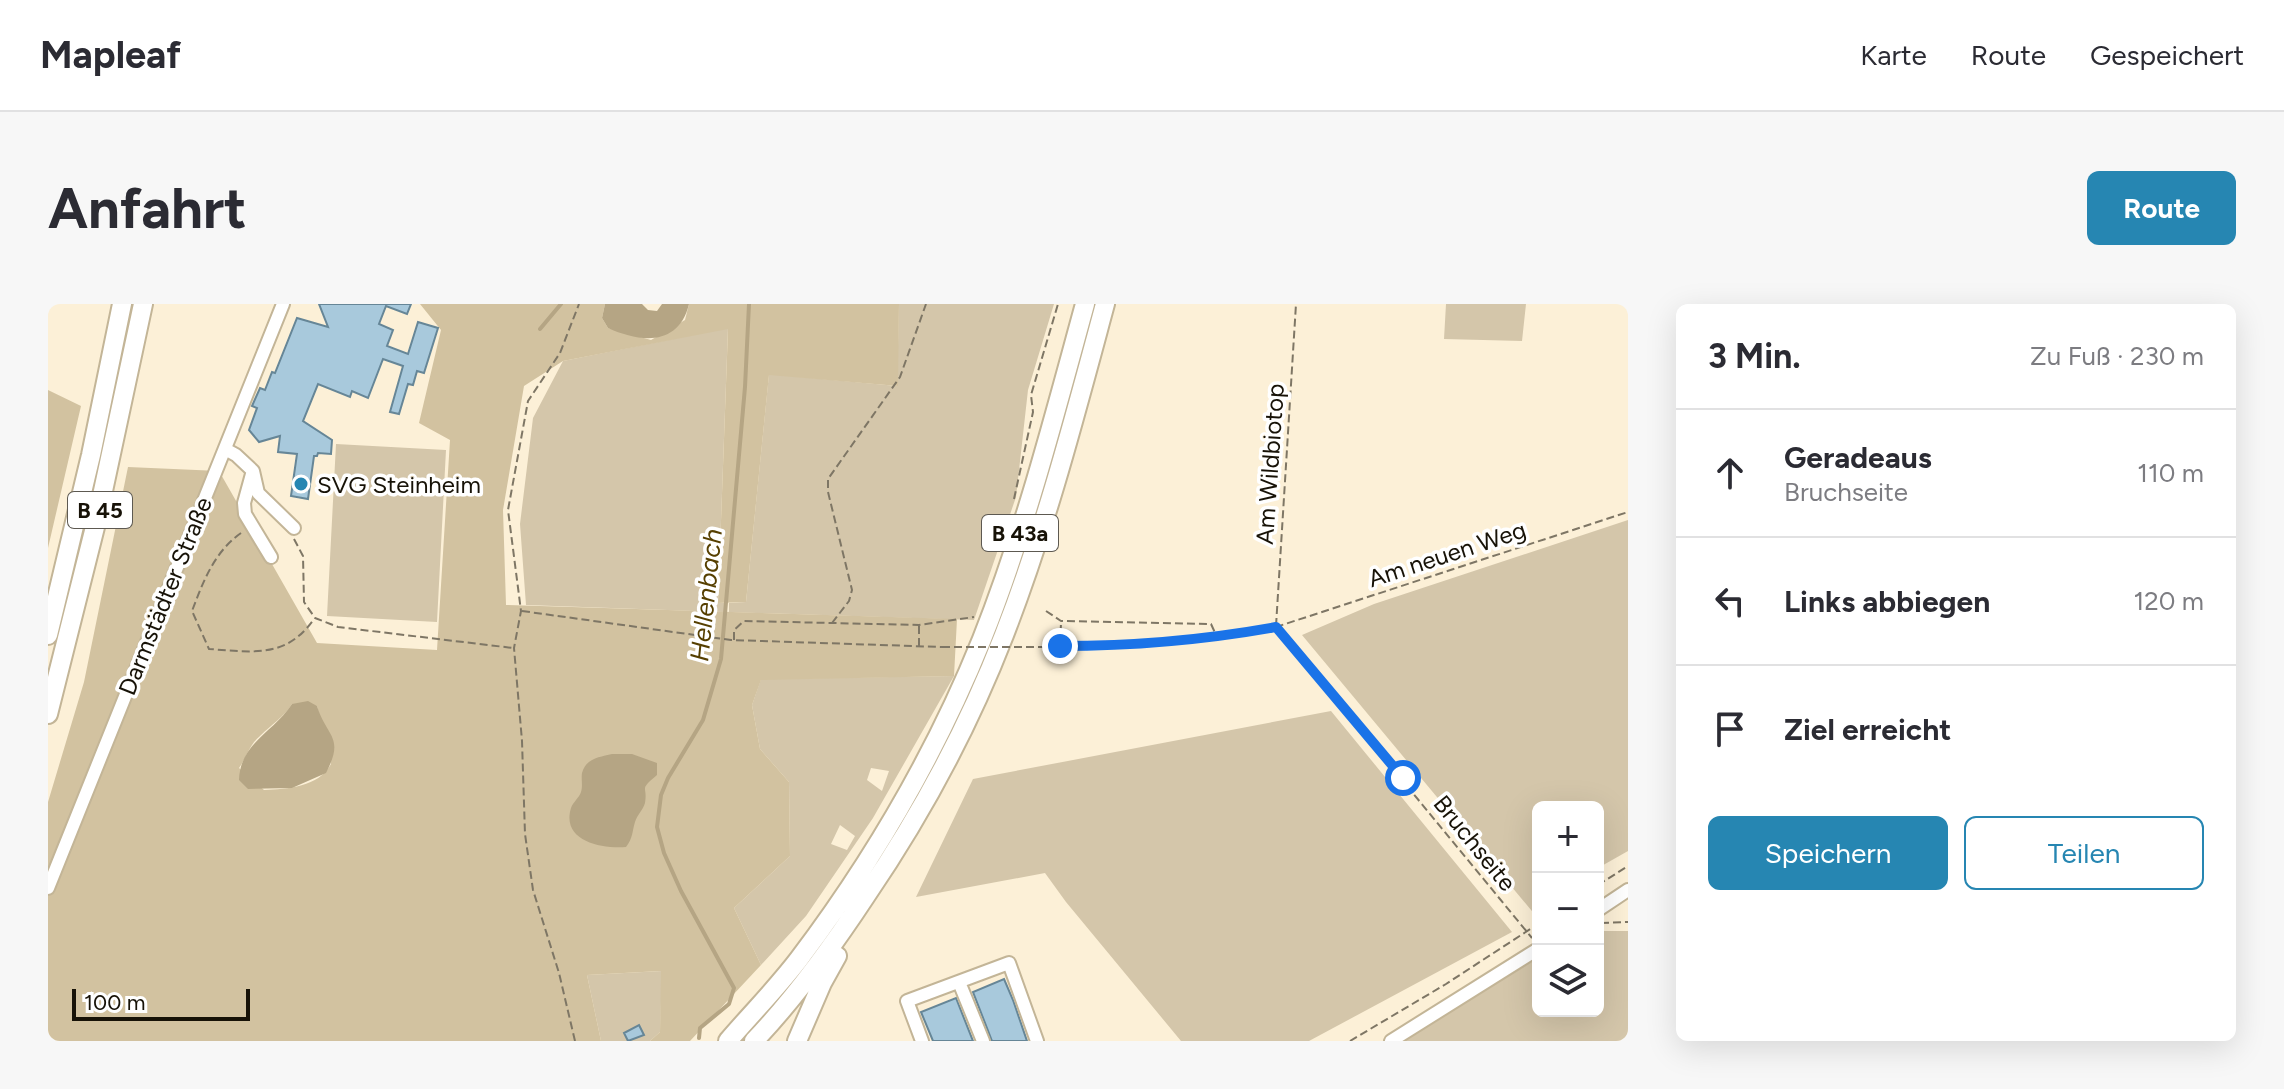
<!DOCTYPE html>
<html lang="de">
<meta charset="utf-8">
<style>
:root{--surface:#fff;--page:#f7f7f7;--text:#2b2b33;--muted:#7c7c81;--line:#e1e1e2;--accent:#2686b2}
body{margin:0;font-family:Figtree,sans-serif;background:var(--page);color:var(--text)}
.controls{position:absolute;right:24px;bottom:24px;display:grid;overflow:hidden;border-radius:12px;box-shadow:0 8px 32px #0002}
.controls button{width:72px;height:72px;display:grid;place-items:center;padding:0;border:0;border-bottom:2px solid var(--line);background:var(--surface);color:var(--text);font:40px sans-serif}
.scale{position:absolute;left:24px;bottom:20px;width:178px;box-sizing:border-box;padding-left:8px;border:4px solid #171207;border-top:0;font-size:22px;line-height:28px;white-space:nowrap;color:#171207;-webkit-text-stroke:6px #fff;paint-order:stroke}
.stop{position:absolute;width:24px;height:24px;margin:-18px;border:6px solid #1a73e8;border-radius:50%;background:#fff}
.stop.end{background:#1a73e8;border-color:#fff;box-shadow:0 2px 8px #0008}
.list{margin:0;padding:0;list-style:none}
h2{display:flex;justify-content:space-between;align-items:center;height:104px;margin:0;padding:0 32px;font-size:34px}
h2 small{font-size:26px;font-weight:400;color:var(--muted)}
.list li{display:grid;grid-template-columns:52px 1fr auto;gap:24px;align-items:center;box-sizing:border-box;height:128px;padding:0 32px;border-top:2px solid var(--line)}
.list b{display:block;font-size:30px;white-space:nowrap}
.list p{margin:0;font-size:26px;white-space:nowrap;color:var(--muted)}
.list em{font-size:26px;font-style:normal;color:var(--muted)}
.actions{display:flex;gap:16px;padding:24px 32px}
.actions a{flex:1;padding:18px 0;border:2px solid var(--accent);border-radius:12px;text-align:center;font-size:28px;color:var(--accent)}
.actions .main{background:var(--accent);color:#fff}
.icon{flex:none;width:44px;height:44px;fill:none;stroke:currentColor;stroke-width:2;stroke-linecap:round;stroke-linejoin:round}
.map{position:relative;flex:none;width:1580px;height:737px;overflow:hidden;border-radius:12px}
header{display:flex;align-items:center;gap:48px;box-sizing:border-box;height:112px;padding:0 40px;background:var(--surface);border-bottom:2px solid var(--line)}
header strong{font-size:38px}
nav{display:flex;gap:44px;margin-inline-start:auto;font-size:28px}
.intro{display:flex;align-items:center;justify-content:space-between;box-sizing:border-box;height:192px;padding:0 48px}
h1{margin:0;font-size:56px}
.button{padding:20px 36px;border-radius:12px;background:var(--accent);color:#fff;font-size:28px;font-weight:700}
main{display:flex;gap:48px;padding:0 48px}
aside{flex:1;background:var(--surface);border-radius:12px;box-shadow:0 8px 32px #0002}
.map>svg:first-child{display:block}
.green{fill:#d4c6aa;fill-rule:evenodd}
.forest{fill:#d2c2a0;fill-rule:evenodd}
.water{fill:#b5a584}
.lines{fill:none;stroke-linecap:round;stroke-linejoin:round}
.stream{stroke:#b5a584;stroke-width:4}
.building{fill:#a8c9dc;stroke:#668697;stroke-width:2}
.minor-casing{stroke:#c3b597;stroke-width:16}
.highway-casing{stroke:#c3b597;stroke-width:22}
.path{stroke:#7e7665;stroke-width:2;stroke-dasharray:8 4;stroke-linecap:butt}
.minor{stroke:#fff;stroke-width:12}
.highway{stroke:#fff;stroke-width:18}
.path-bridge{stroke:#7e7665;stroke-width:2;stroke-dasharray:8 4;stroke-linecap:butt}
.route{stroke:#1a73e8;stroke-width:10}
.poi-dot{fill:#2686b2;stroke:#fff;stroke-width:3}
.labels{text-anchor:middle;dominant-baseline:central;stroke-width:7;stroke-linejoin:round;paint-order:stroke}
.shield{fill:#fff;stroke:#5d5951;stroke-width:2}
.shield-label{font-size:22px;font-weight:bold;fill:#171207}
.street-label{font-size:24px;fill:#171207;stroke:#fff}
.poi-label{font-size:24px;fill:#171207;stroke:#fff;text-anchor:start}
.water-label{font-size:26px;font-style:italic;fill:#563f00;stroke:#fff}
</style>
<header>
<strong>Mapleaf</strong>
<nav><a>Karte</a><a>Route</a><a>Gespeichert</a></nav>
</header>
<div class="intro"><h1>Anfahrt</h1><a class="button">Route</a></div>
<main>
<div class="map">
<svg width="1580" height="737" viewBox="0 0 1580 737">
<rect width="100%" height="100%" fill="#fcf0d7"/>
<path class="green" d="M 851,0 L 1006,0 L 980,86 L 968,193 L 926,316 L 681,308 L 681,299 L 698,298 L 721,70 L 849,82 Z
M 1398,0 L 1478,0 L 1474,37 L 1396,35 Z
M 680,24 L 670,299 L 676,299 L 676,308 L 478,301 L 472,220 L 485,114 L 515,57 Z
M 288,140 L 398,146 L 389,318 L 279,312 Z
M 1580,216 L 1580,547 L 1550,564 L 1550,503 L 1490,503 L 1490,610 L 1488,612 L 1254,331 L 1326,300 Z
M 906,372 L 825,514 L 758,612 L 713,661 L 686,604 L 742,552 L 741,478 L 712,445 L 704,401 L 713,375 ZM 823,464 L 841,467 L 834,487 L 819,476 ZM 792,521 L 807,532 L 799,546 L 783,540 Z
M 1283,407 L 1464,628 L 1261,737 L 1133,737 L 1018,598 L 997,569 L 868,593 L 925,475 Z
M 1550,627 L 1580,627 L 1580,737 L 1353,737 L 1490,654 L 1490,707 L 1550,707 Z
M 614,667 L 612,728 L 602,737 L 553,737 L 539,671 Z"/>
<path class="forest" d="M 372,0 L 557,0 L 554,14 L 560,24 L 603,36 L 637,16 L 641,0 L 851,0 L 850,82 L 721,71 L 698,298 L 670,299 L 680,25 L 515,57 L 476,82 L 455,206 L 458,301 L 909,315 L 906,372 L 713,376 L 704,401 L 712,445 L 741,478 L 742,552 L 686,604 L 713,661 L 642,737 L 602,737 L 612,728 L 613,667 L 539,671 L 553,737 L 0,737 L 0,498 L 36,378 L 80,163 L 171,167 L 269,339 L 389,346 L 402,136 L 371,119 L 393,26 ZM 244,400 L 269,402 L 283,460 C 271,483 239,485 216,486 L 191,464 C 199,453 201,441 212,432 C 224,420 235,414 244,400 Z
M 0,86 L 33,102 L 0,244 Z"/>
<path class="water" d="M 557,0 L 594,0 L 600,6 L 609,7 L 614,0 L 641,0 C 631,42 593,39 560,24 L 554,14 Z
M 260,397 L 269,402 C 279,434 297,432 278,469 L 244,484 L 200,485 L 191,476 C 192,439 226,428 244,400 Z
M 564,450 L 584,450 L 609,459 L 609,471 C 590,487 600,481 597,499 C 595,506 589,511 587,518 C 584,528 585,534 578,543 C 553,545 513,537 523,504 C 525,498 531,494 533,488 C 535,482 533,475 534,469 C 538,454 552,453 564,450 Z"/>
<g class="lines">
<path class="stream" d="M 492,25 L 513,0
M 651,734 L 652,724 L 681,700 L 686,684 L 633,587 L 616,549 L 609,523 L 613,491 L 620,474 L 655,416 L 673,355 L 697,83 L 701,0"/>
</g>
<path class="building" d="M 271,0 L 363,0 L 359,10 L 338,2 L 331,20 L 345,26 L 339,42 L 360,50 L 370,18 L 390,24 L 376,69 L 369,67 L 365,81 L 360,80 L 351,110 L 342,108 L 355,62 L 335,55 L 320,94 L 304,87 L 302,93 L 270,80 L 255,117 L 284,136 L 283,150 L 270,149 L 269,152 L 266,152 L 260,195 L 243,192 L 249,150 L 230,148 L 232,132 L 211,138 L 201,126 L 209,104 L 204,102 L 212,84 L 217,86 L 224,68 L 227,69 L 249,14 L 280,23 Z
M 956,675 L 965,696 L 979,737 L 944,737 L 925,688 Z
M 908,694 L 925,737 L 885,737 L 873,708 Z
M 591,721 L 596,731 L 580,737 L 576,729 Z"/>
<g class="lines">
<defs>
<path id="minor" d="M 177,145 L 188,151 L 205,167 L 210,189 L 246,224
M 204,170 L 196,199 L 197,210 L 223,253
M 0,584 L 235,0
M 1550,606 L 1580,586
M 911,678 L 935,737
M 874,737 L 859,697 L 961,659 L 989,737
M 1343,737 L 1490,645"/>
<path id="highway" d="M 0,331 L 43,151 L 74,0
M 0,410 L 49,215 L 95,0
M 680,737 C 703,710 729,684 751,655 C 825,557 888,449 934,335 C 977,227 1006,113 1037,0
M 706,737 C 748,693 784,643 817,593 C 873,511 920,424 956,331 C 998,223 1027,111 1057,0
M 749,737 L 774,679 L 789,652"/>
</defs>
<use href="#minor" class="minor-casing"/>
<use href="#highway" class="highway-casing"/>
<path class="path" d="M 966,195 L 985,108 L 983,91 L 1010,0
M 193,229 C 166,248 155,278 144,307 L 161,345 C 204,348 238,355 266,315
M 246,235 L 255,252 L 256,298 L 267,314 L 290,323 L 465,344
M 474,307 L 683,336 L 894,343
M 998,307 L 1013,317 L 1163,320 L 1169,333
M 784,319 L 801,297 L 804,286 L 780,188 L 780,175 L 852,73 L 878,0
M 1228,322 L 1248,0
M 1229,324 L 1484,634
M 686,336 L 686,326 L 696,317 L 871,321 L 926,313
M 1012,341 L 1013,319
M 871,342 L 871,321
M 1001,343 L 1082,342 L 1169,334 L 1228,323 L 1580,208
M 1550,581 L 1580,562
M 1553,619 L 1580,618
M 527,737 L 511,669 L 485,586 L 477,530 L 474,437 L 466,344 L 473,307 L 460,206 L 480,97 L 512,49 L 531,0
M 1302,737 L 1398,680 L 1490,620"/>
<use href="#minor" class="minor"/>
<use href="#highway" class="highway"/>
<path class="path-bridge" d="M 894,343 L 1001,343"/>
</g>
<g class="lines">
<path class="route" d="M 1012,342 C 1085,342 1156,336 1228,323 L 1355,474"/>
</g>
<circle class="poi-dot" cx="253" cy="180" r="8"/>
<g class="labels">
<g class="shield">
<rect x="20" y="188" width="64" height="36" rx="6"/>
<rect x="934" y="211" width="76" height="36" rx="6"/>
</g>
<g class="shield-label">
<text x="52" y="206">B 45</text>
<text x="972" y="229">B 43a</text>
</g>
<g class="street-label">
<text transform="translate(1222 160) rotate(-86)">Am Wildbiotop</text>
<text transform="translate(1399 250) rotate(-18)">Am neuen Weg</text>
<text transform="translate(117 292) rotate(-68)">Darmstädter Straße</text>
<text transform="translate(1427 539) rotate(51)">Bruchseite</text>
</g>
<g class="poi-label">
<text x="269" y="180">SVG Steinheim</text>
</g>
<g class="water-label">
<text transform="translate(658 291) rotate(-84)">Hellenbach</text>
</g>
</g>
</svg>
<div class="controls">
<button>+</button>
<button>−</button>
<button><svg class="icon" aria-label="layers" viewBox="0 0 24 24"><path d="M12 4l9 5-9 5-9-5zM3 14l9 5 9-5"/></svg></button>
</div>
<div class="scale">100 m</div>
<div class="stop" style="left:1355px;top:474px"></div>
<div class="stop end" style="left:1012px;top:342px"></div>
</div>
<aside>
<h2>3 Min.<small>Zu Fuß · 230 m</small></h2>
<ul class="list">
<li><svg class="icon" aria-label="ahead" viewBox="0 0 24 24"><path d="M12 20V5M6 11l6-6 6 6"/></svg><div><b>Geradeaus</b><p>Bruchseite</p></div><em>110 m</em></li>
<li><svg class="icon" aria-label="left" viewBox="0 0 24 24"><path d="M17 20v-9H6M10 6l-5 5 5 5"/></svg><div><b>Links abbiegen</b></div><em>120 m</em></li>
<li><svg class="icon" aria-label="arrive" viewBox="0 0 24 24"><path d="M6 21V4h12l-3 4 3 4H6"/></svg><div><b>Ziel erreicht</b></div></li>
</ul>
<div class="actions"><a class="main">Speichern</a><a>Teilen</a></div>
</aside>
</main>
